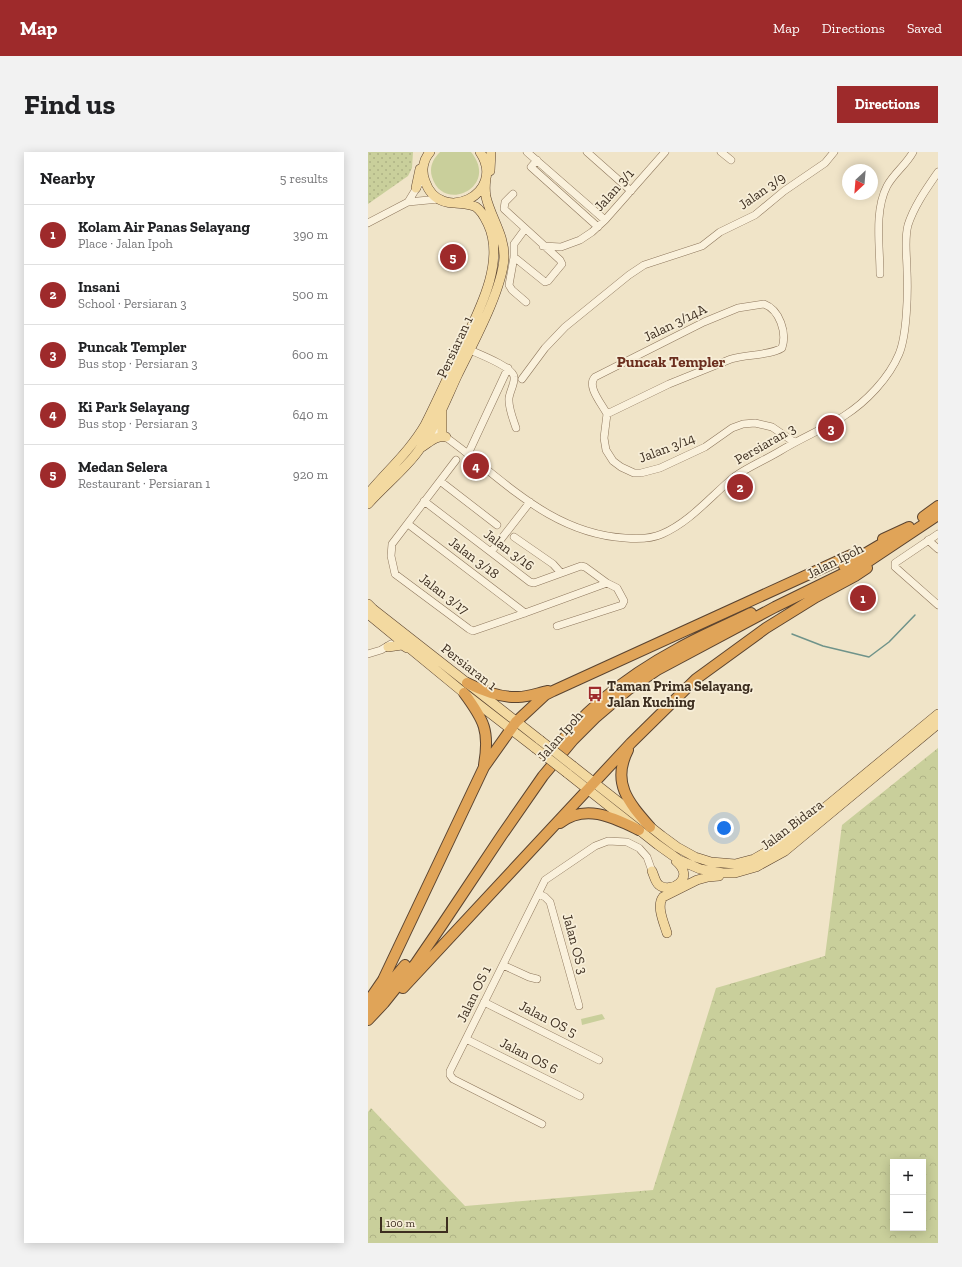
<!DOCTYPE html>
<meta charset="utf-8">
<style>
:root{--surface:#fff;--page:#f2f2f2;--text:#202124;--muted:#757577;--line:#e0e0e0;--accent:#9e2a2b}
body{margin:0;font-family:"Zilla Slab",serif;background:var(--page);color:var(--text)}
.controls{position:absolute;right:12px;bottom:12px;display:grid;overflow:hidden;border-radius:0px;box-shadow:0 2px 10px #0003}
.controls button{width:36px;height:36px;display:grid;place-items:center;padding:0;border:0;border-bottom:1px solid var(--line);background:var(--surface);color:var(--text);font:20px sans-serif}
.compass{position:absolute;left:474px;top:12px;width:36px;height:36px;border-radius:50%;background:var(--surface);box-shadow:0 2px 10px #0003;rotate:206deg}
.scale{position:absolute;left:12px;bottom:10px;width:68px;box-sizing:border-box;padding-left:4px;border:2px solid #3d2e20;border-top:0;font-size:11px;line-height:14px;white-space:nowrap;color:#3d2e20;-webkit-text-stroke:3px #f7eed8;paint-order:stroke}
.you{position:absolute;left:356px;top:676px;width:14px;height:14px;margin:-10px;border:3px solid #fff;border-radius:50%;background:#1a73e8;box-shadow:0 0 0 6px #1a73e833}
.badge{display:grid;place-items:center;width:26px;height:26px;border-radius:50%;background:var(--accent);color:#fff;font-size:13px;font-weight:700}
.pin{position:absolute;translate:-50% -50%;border:2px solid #fff;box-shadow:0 1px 4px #0006}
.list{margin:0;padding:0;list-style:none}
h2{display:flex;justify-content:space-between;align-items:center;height:52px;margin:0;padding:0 16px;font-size:17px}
h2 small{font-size:13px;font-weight:400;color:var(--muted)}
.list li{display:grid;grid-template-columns:26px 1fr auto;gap:12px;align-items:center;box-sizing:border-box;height:60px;padding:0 16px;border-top:1px solid var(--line)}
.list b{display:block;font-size:15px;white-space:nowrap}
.list p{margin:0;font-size:13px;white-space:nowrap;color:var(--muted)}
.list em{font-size:13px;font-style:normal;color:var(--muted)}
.map{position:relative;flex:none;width:570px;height:1091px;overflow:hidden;border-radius:0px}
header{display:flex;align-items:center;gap:24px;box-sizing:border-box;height:56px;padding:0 20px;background:var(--accent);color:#fff}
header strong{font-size:19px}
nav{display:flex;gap:22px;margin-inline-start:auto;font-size:14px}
.intro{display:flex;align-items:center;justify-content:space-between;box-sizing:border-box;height:96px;padding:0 24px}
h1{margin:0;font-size:28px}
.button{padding:10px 18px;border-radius:0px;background:var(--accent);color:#fff;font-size:14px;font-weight:700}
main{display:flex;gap:24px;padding:0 24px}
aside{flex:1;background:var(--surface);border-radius:0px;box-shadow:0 2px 10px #0003}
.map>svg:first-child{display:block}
.green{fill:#c9cf9b}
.forest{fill:url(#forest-crowns);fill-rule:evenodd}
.park{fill:url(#park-dots)}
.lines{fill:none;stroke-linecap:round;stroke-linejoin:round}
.stream{stroke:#6f938a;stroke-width:1.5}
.minor-casing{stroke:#8d765c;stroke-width:8}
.major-casing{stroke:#5b4430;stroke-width:10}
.highway-casing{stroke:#5b4430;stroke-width:12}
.minor{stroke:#faf1dc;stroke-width:7}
.major{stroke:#f3d9a0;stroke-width:9}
.highway{stroke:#e0a458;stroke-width:10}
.major-bridge-casing{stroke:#5b4430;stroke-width:10;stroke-linecap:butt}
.major-bridge{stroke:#f3d9a0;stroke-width:9}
.labels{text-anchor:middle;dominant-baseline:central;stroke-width:3.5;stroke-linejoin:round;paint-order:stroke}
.street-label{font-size:14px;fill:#3d2e20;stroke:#f7eed8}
.poi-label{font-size:14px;font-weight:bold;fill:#3d2e20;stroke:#f7eed8;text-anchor:start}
.neighbourhood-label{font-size:15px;font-weight:bold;fill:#6b2e1e;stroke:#f7eed8}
</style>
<header>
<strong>Map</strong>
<nav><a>Map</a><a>Directions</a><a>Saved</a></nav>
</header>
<div class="intro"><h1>Find us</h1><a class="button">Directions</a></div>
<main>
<aside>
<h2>Nearby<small>5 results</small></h2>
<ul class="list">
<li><span class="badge">1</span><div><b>Kolam Air Panas Selayang</b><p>Place · Jalan Ipoh</p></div><em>390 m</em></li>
<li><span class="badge">2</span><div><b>Insani</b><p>School · Persiaran 3</p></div><em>500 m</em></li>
<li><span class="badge">3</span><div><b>Puncak Templer</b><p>Bus stop · Persiaran 3</p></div><em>600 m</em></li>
<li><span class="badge">4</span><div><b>Ki Park Selayang</b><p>Bus stop · Persiaran 3</p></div><em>640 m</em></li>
<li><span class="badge">5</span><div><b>Medan Selera</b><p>Restaurant · Persiaran 1</p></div><em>920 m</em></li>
</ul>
</aside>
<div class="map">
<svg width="570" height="1091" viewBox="0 0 570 1091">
<defs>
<pattern id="forest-crowns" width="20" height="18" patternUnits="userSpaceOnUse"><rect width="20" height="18" fill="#c9cf9b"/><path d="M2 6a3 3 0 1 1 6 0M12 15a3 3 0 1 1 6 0" fill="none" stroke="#aeb285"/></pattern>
<pattern id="park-dots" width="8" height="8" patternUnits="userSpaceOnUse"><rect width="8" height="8" fill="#c9cf9b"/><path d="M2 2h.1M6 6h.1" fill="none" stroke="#aeb285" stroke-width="1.8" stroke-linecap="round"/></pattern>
</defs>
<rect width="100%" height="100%" fill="#f0e4c8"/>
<path class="green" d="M 72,0 L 103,0 C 132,35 75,62 64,25 C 61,15 65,7 72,0 Z
M 234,862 L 237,867 L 214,873 L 213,867 Z"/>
<path class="forest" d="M 570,596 L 570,1091 L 0,1091 L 0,960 L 3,956 L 97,1054 L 285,1038 L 348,836 L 457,804 L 474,673 ZM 525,1010 L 555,1010 L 555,1076 L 525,1076 Z"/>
<path class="park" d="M 0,0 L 45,0 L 44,16 L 40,24 L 0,52 Z"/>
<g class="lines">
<path class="stream" d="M 424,482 L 455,494 L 501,505 L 521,490 L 547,463"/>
<defs>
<path id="minor" d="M 159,0 L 237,68
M 219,0 L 263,39
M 353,0 L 363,8
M 169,8 L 163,15 L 230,75
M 145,42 L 137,50 L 136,57 L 192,108 L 194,112 L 180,129 L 177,130 L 146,105
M 40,50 L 51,32
M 0,71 L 40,50 L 71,47
M 157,77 L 146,92 L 146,105 L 141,133 L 144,138 L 158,150
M 175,94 L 193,95 L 212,88 L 224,80 L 237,68 L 297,0
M 512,122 C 512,95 506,59 519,34 C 526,21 538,13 545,0
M 396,152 C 412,158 419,181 414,196 C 401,204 378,202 363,207 L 301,232 L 239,262 C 234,252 218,234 227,225 L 336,170 L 370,156 Z
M 102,198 C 111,202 145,215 146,225 C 147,231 142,239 141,246 C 140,255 145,267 148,276
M 154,227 L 177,196 L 197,175 L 261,123 L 276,113 L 334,94 L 352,80 L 387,63 L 416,39 L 457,11 L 466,0
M 239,262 L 236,286 L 238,298 L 245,309 L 253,315 L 266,321 L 273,321 L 292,316 L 337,295 L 364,276 L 375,272 L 387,271 L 404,275 L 426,290
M 61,275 C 78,284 93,296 107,308 C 153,345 195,382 257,386 C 269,387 283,387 294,382 C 322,370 343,344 366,325 C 380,315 397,308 412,299 C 433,286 456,277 476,264 C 498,250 521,226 531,202 C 539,183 540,140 539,119 C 539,104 536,88 540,73 C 546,54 559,36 570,20
M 100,302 L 140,216
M 88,308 L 24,392 L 23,404 L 27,422 L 101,477 L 105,479 L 157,461 L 239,431
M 72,329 L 129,373
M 56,349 L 162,430 L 166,431 L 213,414 L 217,415 L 239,431 L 249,436 L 256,449 L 254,453 L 189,474
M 40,372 L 157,461
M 570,382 L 527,411 L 527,415 L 570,453
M 146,385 L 185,412 L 193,421
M 560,388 L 570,397
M 123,400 L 162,350
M 0,502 L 13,498 L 23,492
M 171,742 L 177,745 L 182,750 L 211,854
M 135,813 L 161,825 L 169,827
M 116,850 L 231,908
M 98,887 L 212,944
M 174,972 L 85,927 L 82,923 L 82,919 L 177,728 L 227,694 L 240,689 L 259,690 L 271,696 L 279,705 L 284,719"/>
<path id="major" d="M 62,0 C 55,8 53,19 57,29 C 72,74 140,42 112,0
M 122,19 L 123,0
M 48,36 L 52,17
M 74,259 L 74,283
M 54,295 C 62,290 68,283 78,285
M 0,342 C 19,319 42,299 57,273 C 69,249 80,225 91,201 C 107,166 139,112 120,72 C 117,66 114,59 108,55 C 102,52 94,52 87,51
M 0,352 C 15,335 34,320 48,302 C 66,279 77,250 89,224 C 104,193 134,139 136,106 C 137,84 123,66 118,45 C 117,39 117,33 118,27
M 0,452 L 5,457 L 172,588
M 0,462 L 96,541 L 167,596
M 20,495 L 34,493 L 39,496
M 205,614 L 294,684 L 309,695 L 327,705 L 343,710 L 367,712 L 386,707 L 414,691 L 570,562
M 199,621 L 290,693 L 311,708 L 332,717 L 355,721 L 367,721 L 388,715 L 417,699 L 570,572
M 284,719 C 286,723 287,730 291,733 C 302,742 329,727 308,709
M 299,781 C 296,771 288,754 295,745 L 329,728 L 340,725 L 351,724"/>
<path id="highway" d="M 555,365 L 570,354
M 515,387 L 541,375
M 476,414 L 522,387
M 99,531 C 115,539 132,546 150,545 C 160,545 170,541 180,539
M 96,541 C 116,568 122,579 116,613
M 260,598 C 243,631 261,651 282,675
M 181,606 C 213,559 261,523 311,496 C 334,483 359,473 383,461
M 192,671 C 218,651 246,666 271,678
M 35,836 L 263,591 L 328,527 L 398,476 L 448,445 L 487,424 L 499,416
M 2,847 L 15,828 L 116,615 L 148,570 L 177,543 L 185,539 L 483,403
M 0,857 L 37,813
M 0,868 L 16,851 L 48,811 L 74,773 L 134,683 L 175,624 L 205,588 L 227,566 L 261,537 L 289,518 L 407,455 L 501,409 L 570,363"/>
</defs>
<use href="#minor" class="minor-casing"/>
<use href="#major" class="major-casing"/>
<use href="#highway" class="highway-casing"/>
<use href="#minor" class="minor"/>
<use href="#major" class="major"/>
<use href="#highway" class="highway"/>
<defs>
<path id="major-bridge" d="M 172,588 L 205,614
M 167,596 L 199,621"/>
</defs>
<use href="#major-bridge" class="major-bridge-casing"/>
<use href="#major-bridge" class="major-bridge"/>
</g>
<defs>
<symbol id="bus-bare" viewBox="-9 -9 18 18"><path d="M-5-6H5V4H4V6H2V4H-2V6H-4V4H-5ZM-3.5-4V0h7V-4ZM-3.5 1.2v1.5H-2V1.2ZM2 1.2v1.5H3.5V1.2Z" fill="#9e2a2b" stroke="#f7eed8" stroke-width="2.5" paint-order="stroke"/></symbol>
</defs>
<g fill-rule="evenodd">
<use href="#bus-bare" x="216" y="531" width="22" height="22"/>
</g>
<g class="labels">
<g class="street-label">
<text transform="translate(246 38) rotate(-48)">Jalan 3/1</text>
<text transform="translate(394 39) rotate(-35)">Jalan 3/9</text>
<text transform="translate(307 171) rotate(-26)">Jalan 3/14A</text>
<text transform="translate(87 195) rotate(-65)">Persiaran 1</text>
<text transform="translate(397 292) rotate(-30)">Persiaran 3</text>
<text transform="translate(299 296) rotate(-21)">Jalan 3/14</text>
<text transform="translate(141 398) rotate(37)">Jalan 3/16</text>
<text transform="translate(106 406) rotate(37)">Jalan 3/18</text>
<text transform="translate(467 409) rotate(-27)">Jalan Ipoh</text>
<text transform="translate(76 442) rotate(37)">Jalan 3/17</text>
<text transform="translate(101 515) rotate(38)">Persiaran 1</text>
<text transform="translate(192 584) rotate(-49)">Jalan Ipoh</text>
<text transform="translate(424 673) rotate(-37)">Jalan Bidara</text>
<text transform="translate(207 792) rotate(75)">Jalan OS 3</text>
<text transform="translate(106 842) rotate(-64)">Jalan OS 1</text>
<text transform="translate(180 867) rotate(27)">Jalan OS 5</text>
<text transform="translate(161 904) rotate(27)">Jalan OS 6</text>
</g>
<g class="poi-label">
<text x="239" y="534">Taman Prima Selayang,<tspan x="239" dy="16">Jalan Kuching</tspan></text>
</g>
<g class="neighbourhood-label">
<text x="303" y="210">Puncak Templer</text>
</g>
</g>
</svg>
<div class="controls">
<button>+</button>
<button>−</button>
</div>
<svg class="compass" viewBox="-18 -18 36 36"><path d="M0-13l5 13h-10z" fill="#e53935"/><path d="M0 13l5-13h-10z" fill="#757577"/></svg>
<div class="scale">100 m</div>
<div class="you"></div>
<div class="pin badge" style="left:495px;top:446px">1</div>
<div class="pin badge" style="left:372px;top:335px">2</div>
<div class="pin badge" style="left:463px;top:276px">3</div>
<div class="pin badge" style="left:108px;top:314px">4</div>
<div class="pin badge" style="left:85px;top:105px">5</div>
</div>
</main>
